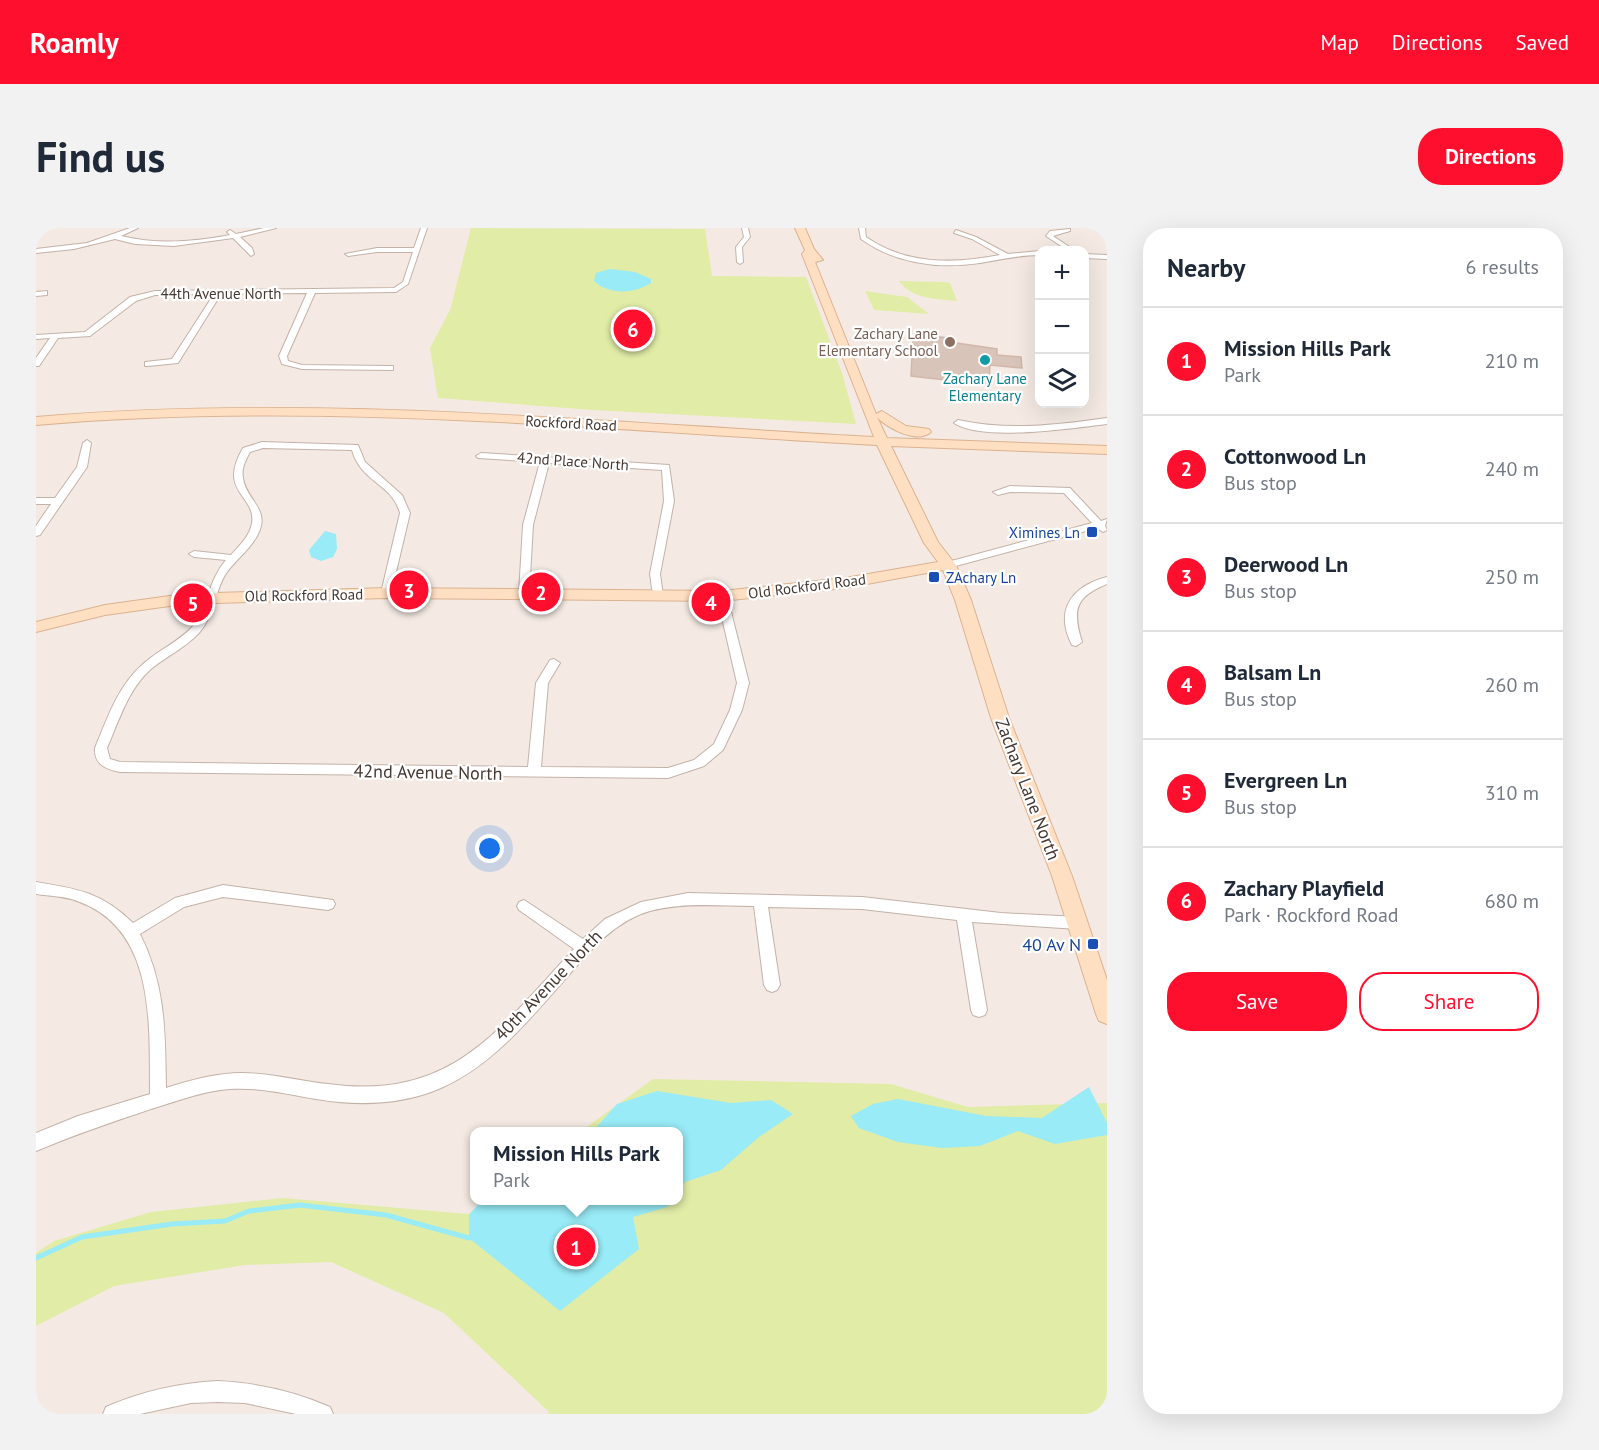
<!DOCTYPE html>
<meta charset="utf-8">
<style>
:root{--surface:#fff;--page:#f2f2f3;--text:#1f2937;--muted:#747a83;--line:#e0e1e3;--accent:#ff0f2e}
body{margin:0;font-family:"PT Sans",sans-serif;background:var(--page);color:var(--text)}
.controls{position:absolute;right:18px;top:18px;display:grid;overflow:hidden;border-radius:12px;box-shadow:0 6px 24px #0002}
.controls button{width:54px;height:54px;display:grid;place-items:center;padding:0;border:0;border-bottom:2px solid var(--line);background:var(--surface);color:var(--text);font:30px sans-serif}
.you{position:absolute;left:454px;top:621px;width:21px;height:21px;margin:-15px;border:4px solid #fff;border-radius:50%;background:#1a73e8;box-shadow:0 0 0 9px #1a73e833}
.badge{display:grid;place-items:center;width:39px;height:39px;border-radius:50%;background:var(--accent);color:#fff;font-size:20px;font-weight:700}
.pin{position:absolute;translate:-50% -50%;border:3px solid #fff;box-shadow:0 2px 6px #0006}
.popup{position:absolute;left:434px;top:899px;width:213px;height:78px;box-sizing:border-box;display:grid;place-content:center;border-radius:12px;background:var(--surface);filter:drop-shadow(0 2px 4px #0005);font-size:20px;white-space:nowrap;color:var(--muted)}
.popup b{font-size:22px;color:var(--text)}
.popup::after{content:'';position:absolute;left:50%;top:100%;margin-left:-12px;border:12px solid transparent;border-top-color:var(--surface)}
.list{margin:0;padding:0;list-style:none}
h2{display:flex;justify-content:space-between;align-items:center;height:78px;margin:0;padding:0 24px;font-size:26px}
h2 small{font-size:20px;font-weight:400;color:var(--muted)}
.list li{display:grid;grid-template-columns:39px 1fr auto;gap:18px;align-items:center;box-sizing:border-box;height:108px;padding:0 24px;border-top:2px solid var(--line)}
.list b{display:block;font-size:22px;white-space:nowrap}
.list p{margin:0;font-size:20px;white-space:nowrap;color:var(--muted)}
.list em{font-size:20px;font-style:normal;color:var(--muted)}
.actions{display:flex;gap:12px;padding:18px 24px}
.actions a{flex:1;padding:14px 0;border:2px solid var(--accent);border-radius:24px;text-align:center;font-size:21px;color:var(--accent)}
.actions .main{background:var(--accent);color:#fff}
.icon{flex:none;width:33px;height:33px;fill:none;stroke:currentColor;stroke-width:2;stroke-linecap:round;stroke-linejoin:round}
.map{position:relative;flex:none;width:1071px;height:1186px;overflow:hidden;border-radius:24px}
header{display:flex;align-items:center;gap:36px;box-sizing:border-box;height:84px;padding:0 30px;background:var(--accent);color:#fff}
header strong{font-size:28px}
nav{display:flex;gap:33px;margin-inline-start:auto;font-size:21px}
.intro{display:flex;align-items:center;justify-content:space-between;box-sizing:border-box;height:144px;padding:0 36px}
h1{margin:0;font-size:42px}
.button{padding:15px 27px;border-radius:24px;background:var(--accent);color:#fff;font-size:21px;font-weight:700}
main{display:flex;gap:36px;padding:0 36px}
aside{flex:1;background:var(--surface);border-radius:24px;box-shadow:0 6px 24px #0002}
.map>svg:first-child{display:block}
.green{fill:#e1eca7}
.water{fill:#98ebf7}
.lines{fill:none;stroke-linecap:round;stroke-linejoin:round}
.stream{stroke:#98ebf7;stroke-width:5}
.building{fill:#d9c4ba;stroke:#d2b7aa;stroke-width:1.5}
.street-casing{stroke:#c3b2a8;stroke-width:2}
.secondary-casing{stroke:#dbb290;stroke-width:2}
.street{fill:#fff;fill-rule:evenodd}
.secondary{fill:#ffdfc2;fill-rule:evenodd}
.education-dot{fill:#8d6e63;stroke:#fff;stroke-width:2}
.culture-dot{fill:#0f9aa8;stroke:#fff;stroke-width:2}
.transit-dot{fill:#1a4fb4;stroke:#fff;stroke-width:2}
.labels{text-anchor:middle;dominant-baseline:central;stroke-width:4.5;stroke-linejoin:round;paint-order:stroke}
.far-street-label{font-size:15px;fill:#463933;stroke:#fff}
.far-education-label{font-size:15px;fill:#785e54;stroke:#fff;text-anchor:end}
.far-culture-label{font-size:15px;fill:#0d838f;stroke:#fff}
.far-transit-label{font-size:15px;fill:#164399;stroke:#fff;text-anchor:end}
.street-label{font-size:18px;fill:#463933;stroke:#fff}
.transit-label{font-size:18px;fill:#164399;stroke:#fff;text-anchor:end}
</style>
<header>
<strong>Roamly</strong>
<nav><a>Map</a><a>Directions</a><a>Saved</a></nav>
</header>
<div class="intro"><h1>Find us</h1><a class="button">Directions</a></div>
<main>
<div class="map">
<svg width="1071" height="1186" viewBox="0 0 1071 1186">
<rect width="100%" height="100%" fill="#f4eae3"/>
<path class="green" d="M 435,0 L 669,1 L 676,48 L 770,49 L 806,145 L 820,196 L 556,182 L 402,170 L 394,120 L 414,82 Z
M 863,53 L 909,54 L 914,55 L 921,73 C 900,71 876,71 863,53 Z
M 829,63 L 871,69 L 893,86 L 838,82 Z
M 617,851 L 855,856 L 932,879 L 1071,875 L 1071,1186 L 512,1186 L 513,1184 L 408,1085 L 295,1034 L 209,1037 L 78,1058 L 0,1098 L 0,1025 L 18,1013 L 115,984 L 247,970 L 432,986 L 451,973 L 642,972 L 642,904 L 545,903 Z"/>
<path class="water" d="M 574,41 L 599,44 L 615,51 L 615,55 C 598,66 573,67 558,53 L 560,45 Z
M 289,303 L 300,306 L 301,321 L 297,329 L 285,333 L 275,329 L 273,322 Z
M 1053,859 L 1071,895 L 1071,907 L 1019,916 L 982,903 L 944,918 L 906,920 L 862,914 L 823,900 L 815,888 L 837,876 L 862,871 L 950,888 L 1006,890 Z
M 621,863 L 695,875 L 735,872 L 757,886 L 723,909 L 685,942 L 649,954 L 642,964 L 642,904 L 557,903 L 581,876 Z
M 445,973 L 445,972 L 636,973 L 631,979 L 597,989 L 603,1021 L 524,1083 L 433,1010 L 433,987 Z"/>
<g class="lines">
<path class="stream" d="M 0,1030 L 46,1009 L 136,996 L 189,993 L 213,983 L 264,977 L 350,987 L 433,1010 L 437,1009"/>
</g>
<path class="building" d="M 882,107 L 914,110 L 914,114 L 961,121 L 961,127 L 985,129 L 986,140 L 954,137 L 953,157 L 875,148 L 877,110 L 882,110 Z"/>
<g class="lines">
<defs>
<path id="street" d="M 94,0 L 102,0 L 85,8 C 122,17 157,14 194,7 L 191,4 L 194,2 L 200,6 L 228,0 L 240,0 L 204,9 L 216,20 L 218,26 L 215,28 L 197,10 L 138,18 L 99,16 L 79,11 L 38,21 L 0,25 L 0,21 L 51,15 Z
M 385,0 L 391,0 L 372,56 L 360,64 L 279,65 L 251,128 L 252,133 L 266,137 L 354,138 L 357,138 L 357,142 L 266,141 L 246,136 L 243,128 L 271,65 L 185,66 L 142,135 L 112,138 L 109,138 L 109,134 L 136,131 L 178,66 L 119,67 L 100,73 L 54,108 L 22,110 L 3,138 L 0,138 L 0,130 L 14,110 L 0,111 L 0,107 L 49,104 L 94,69 L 119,63 L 358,60 L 367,54 L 377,24 L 341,24 L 312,28 L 309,26 L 341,20 L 378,20 Z
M 706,0 L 712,0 L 714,9 L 706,19 L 707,34 L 704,36 L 701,34 L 700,19 L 708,9 Z
M 823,0 L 829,0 L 830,9 C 870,37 918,36 964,27 L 936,11 L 918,5 L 920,2 L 940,9 L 972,26 L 1004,23 L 1004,27 C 983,27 964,32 944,35 C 902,41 860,36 825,11 Z
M 1034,1 L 1034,3 L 1017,8 L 1038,22 L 1031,22 L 1010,8 L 1014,3 Z
M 1048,26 L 1071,27 L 1071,31 L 1048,30 Z
M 11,63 L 11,67 L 0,68 L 0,64 Z
M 1071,190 L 1071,196 C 1036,200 946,214 918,195 L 922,192 C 972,203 1021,197 1071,190 Z
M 51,212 L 55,215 L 51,239 L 4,307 L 0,308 L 0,298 L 15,276 L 0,276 L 0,270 L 19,270 L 41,239 L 47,215 Z
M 226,214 L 322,217 L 329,234 L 366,267 L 374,285 L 355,365 L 350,368 L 345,365 L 364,285 C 356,255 325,255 316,222 L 227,220 L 214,224 C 210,232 205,240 207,250 C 210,273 236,281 221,308 C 213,323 198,333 189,347 C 178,366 178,388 163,405 C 149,420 131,428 115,441 C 92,461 83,493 71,520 L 74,531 L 84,534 L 492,539 L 500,455 L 514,432 L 518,431 L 524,435 L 512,455 L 505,539 L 632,540 L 658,532 L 678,516 L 694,482 L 701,455 L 681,368 L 686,365 L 691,368 L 713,455 L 706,482 L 687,522 L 668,538 L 632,550 L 84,544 C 70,541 58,537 59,520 C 71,491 82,458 106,437 C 122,422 143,414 157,398 C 172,379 172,353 190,332 L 158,329 L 153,326 L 158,323 L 195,327 C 203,318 214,308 216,295 C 220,266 181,265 207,220 Z
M 445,225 L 633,237 L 638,273 L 624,346 L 627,368 L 626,370 L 622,371 L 617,368 L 614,346 L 628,273 L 626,242 L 513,235 L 497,297 L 493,366 L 488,369 L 483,366 L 487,297 L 504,234 L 442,230 L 440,228 Z
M 974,258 L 1034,260 L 1065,293 L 1071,291 L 1069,298 L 1071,302 L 1067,304 L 1061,300 L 916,339 L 908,339 L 908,335 L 1056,295 L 1028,265 L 974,264 L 962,267 L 957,264 Z
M 1071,349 L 1071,356 C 1039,369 1036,382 1046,414 L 1040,418 L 1036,417 C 1018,382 1036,358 1071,349 Z
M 0,654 C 42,661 65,664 97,695 L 139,670 L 187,657 L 297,672 L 299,676 L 297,680 L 292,682 L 187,669 L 148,679 L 104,706 C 130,758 129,804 130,860 C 155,852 180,845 206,845 C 235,845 263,853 292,856 C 416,873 462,802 538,721 L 483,682 L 481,678 L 483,674 L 488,672 L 547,711 L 569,691 L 605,674 L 652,665 L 826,669 L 965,685 L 1042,689 L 1047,691 L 1049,695 L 1047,699 L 1042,701 L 936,694 L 951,782 L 949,787 L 943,789 L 937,787 L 935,782 L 921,692 L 826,681 L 732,679 L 744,757 L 741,762 L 736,764 L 731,762 L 728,757 L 718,678 C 683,678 648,674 614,683 C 575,694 549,729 524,757 C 490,796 453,839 405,860 C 366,877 321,878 280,871 C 251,866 223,859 194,861 C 167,863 141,873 115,881 C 76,894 38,907 0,923 L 0,905 L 42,888 L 114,866 C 113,797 121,701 41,673 C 29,668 13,668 0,666 Z
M 182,1153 C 222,1155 257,1163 294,1179 L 297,1186 L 260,1186 L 209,1175 L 182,1174 L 155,1175 L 104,1186 L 67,1186 L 70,1179 C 107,1163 142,1155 182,1153 Z"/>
<path id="secondary" d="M 759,0 L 769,0 L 778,21 L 787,32 L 779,34 L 840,186 L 846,183 L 870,198 L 893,201 L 895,204 C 882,216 852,201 841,189 L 851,210 L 1071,218 L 1071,226 L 855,218 L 902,314 L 920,337 L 935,372 L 973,490 L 1036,648 L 1071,752 L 1071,796 L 1063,793 L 1060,786 L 1016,648 L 955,490 L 919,372 L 907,342 L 809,360 L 686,373 L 350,370 L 148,376 L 69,387 L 0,404 L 0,394 L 69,377 L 148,366 L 350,360 L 686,363 L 809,350 L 902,334 L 888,315 L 841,217 C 561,202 281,172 0,197 L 0,189 C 280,165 558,194 838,209 L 766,26 L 769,22 Z"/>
</defs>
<use href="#street" class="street-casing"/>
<use href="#secondary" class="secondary-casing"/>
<use href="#street" class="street"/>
<use href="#secondary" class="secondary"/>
</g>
<circle class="education-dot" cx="914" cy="114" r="6"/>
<circle class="culture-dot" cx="949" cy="132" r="6"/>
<g class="transit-dot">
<rect x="1050" y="298" width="12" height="12" rx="3"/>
<rect x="892" y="343" width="12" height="12" rx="3"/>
<rect x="1051" y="710" width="12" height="12" rx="3"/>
</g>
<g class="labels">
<g class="far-street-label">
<text x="185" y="65">44th Avenue North</text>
<text transform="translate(535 195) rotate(3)">Rockford Road</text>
<text transform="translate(537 233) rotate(4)">42nd Place North</text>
<text transform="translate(771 358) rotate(-7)">Old Rockford Road</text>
<text transform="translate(268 367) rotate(-1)">Old Rockford Road</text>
</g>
<g class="far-education-label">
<text x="902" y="105">Zachary Lane<tspan x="902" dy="17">Elementary School</tspan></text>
</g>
<g class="far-culture-label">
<text x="949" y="150">Zachary Lane<tspan x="949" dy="17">Elementary</tspan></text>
</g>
<g class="far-transit-label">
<text x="1044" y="304">Ximines Ln</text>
<text x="910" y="349" text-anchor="start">ZAchary Ln</text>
</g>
<g class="street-label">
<text transform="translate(392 544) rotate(1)">42nd Avenue North</text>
<text transform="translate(992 561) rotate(69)">Zachary Lane North</text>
<text transform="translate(512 757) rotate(-46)">40th Avenue North</text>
</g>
<g class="transit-label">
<text x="1045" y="716">40 Av N</text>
</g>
</g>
</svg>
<div class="controls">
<button>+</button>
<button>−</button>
<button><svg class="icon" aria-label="layers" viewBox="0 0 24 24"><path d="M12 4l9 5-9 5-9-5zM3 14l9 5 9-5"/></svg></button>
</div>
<div class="you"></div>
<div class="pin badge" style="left:540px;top:1019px">1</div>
<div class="popup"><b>Mission Hills Park</b>Park</div>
<div class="pin badge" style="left:505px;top:364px">2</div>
<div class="pin badge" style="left:373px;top:362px">3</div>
<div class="pin badge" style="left:675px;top:374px">4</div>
<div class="pin badge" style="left:157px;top:375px">5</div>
<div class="pin badge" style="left:597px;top:101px">6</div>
</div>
<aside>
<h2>Nearby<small>6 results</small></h2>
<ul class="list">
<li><span class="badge">1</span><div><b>Mission Hills Park</b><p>Park</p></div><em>210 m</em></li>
<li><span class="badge">2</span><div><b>Cottonwood Ln</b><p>Bus stop</p></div><em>240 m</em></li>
<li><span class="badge">3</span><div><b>Deerwood Ln</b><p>Bus stop</p></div><em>250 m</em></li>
<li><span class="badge">4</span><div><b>Balsam Ln</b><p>Bus stop</p></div><em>260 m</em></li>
<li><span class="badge">5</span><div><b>Evergreen Ln</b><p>Bus stop</p></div><em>310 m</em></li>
<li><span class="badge">6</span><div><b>Zachary Playfield</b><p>Park · Rockford Road</p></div><em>680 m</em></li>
</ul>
<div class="actions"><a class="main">Save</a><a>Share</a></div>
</aside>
</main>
